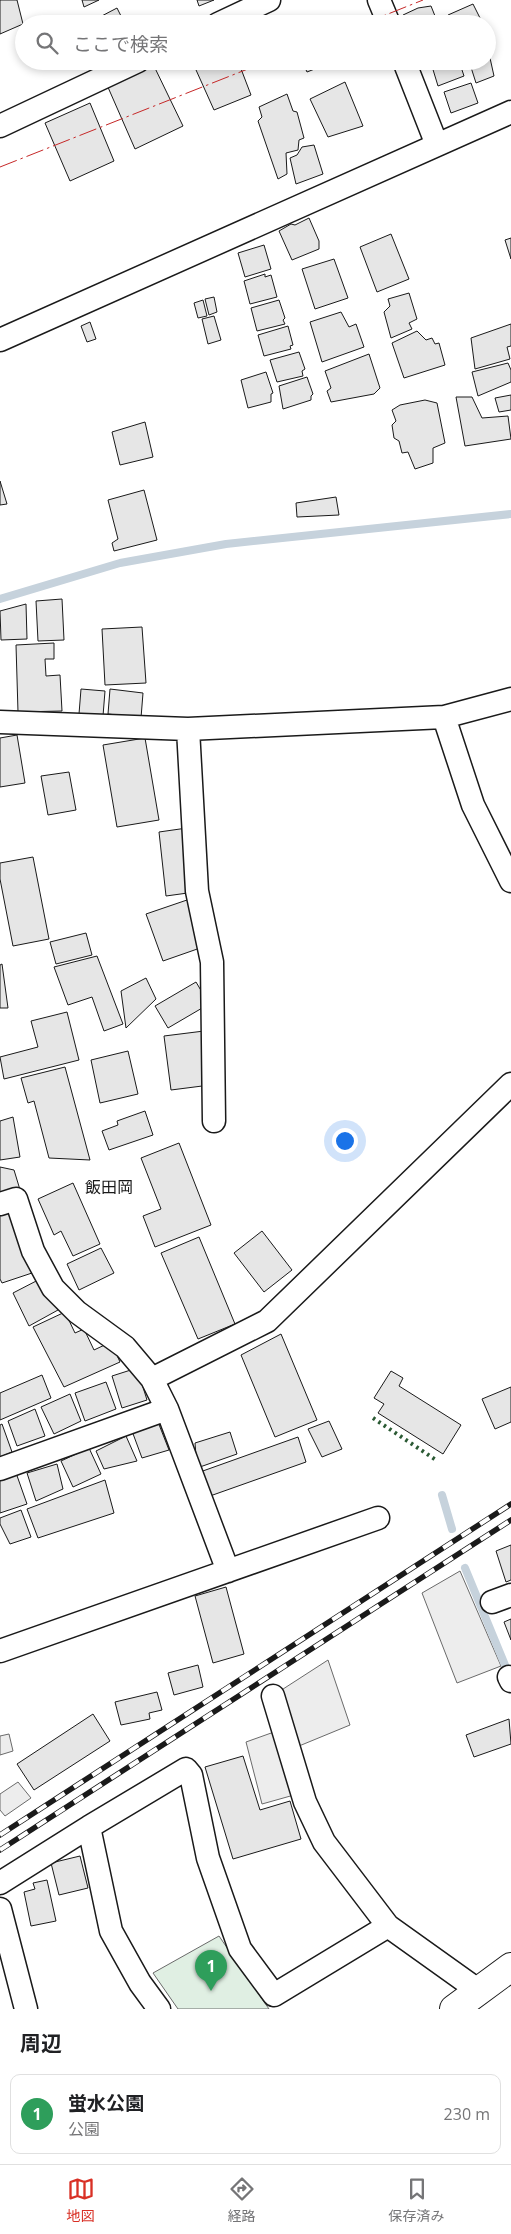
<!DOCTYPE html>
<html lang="ja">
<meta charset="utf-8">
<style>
:root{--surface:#fff;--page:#f6f6f6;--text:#202124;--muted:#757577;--line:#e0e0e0;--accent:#d93025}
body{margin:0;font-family:"Open Sans","Noto Sans JP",sans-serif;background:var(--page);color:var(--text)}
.you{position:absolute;left:344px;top:1140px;width:18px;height:18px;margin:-12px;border:4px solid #fff;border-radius:50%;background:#1a73e8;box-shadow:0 0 0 8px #1a73e833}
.badge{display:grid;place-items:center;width:32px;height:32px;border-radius:50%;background:var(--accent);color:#fff;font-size:16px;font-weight:700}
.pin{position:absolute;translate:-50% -41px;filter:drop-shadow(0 1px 2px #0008)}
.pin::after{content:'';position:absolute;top:26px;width:18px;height:15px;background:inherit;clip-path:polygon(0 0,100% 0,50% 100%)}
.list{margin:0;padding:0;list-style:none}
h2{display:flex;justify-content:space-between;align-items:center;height:65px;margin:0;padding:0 20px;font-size:21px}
h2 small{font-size:16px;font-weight:400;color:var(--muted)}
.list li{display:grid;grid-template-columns:32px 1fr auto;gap:15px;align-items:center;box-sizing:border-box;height:80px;margin:0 10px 10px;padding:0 10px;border:1px solid var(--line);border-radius:10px}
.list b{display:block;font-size:19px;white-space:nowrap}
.list p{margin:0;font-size:16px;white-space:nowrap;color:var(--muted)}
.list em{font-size:16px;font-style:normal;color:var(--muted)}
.icon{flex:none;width:28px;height:28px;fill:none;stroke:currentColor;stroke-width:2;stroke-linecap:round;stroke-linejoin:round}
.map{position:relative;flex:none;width:511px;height:2009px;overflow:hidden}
.search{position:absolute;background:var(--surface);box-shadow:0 2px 8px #0003;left:15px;right:15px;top:15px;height:55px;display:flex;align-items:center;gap:12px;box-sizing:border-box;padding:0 18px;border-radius:28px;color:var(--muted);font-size:19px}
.sheet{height:155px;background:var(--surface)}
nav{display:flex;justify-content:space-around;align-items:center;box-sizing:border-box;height:70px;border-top:1px solid var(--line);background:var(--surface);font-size:14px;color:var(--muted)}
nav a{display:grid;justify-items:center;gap:2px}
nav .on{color:var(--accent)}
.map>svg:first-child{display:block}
.green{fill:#e0efe3;stroke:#6a6a6a}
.parking{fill:#ededed;stroke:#6a6a6a}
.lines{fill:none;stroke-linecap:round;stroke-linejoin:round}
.stream{stroke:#c6d2dc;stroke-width:8}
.building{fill:#e6e6e6;stroke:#1a1a1a}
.street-casing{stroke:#1a1a1a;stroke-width:25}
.secondary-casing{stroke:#1a1a1a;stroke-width:30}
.street{stroke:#fff;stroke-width:22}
.secondary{stroke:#fff;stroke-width:28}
.rail-casing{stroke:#1a1a1a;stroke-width:5.5}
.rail{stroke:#fff;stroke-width:4;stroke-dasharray:11;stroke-linecap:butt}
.hedge{stroke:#2b5a34;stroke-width:4;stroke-dasharray:2.5 4;stroke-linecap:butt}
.power{stroke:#c62828;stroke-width:1;stroke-dasharray:18 4 2.5 4;stroke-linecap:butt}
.labels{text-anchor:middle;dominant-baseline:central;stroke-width:4;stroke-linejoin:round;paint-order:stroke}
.neighbourhood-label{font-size:16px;fill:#1a1a1a;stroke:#fff}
</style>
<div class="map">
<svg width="511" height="2009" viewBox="0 0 511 2009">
<rect width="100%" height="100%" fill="#fff"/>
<path class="green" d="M 219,1936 L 269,2009 L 178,2009 L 153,1973 Z"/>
<path class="parking" d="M 460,1571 L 501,1666 L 457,1683 L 422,1593 Z
M 328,1660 L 350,1725 L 299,1746 L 280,1691 Z
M 274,1732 L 294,1795 L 262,1804 L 246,1742 Z
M 9,1734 L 13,1751 L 0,1755 L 0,1736 Z
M 18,1782 L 31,1798 L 5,1816 L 0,1810 L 0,1794 Z"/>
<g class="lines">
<path class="stream" d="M 0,599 L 120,563 L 226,544 L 511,514
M 442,1495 L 452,1529
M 465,1568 L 505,1665"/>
</g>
<path class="building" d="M 0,0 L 17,0 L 23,24 L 0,34 Z
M 82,0 L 99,0 L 84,7 Z
M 197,0 L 214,0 L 199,6 Z
M 473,4 L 483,24 L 452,24 L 448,15 Z
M 431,6 L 437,21 L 432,24 L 407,24 L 403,15 L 418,8 Z
M 117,8 L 125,24 L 99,24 L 96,19 Z
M 488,49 L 494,76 L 476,83 L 469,61 L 487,61 Z
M 192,61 L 238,61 L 251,95 L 214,110 Z
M 302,61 L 335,61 L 307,72 Z
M 434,61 L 459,61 L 464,76 L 438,86 L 431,63 Z
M 153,64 L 183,126 L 135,149 L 107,85 Z
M 345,82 L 363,126 L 328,137 L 310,99 Z
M 471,83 L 478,103 L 451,113 L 444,92 Z
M 287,94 L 293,111 L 297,112 L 304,138 L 299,140 L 298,150 L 286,153 L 287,174 L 278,179 L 258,121 L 262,117 L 259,107 Z
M 90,103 L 114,161 L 70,181 L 45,123 Z
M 314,145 L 323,174 L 296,184 L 290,158 L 297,155 L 302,147 Z
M 309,218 L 319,241 L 319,249 L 292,260 L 279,231 L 291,224 L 295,225 Z
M 391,234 L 409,279 L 377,292 L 360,247 Z
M 511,238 L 511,259 L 505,240 Z
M 264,245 L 271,269 L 245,277 L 238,253 Z
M 334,259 L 348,298 L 315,309 L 302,269 Z
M 265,274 L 265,277 L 271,275 L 277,297 L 250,304 L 244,281 Z
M 409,293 L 417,319 L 409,323 L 412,329 L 391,338 L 384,312 L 390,306 L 388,299 Z
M 214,297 L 217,312 L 209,315 L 205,299 Z
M 203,300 L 207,316 L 198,318 L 194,303 Z
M 279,300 L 285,318 L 283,320 L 285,324 L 257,331 L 251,308 Z
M 341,312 L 349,327 L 356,324 L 364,347 L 322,362 L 310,322 Z
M 214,316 L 221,340 L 208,344 L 202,319 Z
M 90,322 L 96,339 L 87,342 L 81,326 Z
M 511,324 L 511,346 L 507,347 L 510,359 L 475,369 L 471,338 Z
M 288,326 L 293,345 L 290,346 L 291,349 L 264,356 L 258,335 Z
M 417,331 L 426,340 L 432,338 L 435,344 L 439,343 L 445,365 L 404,378 L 392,343 Z
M 299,352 L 305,369 L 302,371 L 303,376 L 277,382 L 270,360 Z
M 369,354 L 380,388 L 374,394 L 331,402 L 327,391 L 331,388 L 325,371 Z
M 508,363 L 511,370 L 511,382 L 478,396 L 472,372 Z
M 266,372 L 273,393 L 271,394 L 271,402 L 248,408 L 241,380 Z
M 307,377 L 313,394 L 311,396 L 311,400 L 283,409 L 279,386 Z
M 511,395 L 511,410 L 499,412 L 495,398 Z
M 456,397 L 472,397 L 482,418 L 508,416 L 511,439 L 465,446 Z
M 425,400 L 437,403 L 445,443 L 433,448 L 433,463 L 415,469 L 408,452 L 402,453 L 399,441 L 394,438 L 392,425 L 396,421 L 392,410 L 400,405 Z
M 145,422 L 153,457 L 120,465 L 112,432 Z
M 0,481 L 7,504 L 0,505 Z
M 144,490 L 157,540 L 114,551 L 112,543 L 118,539 L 108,500 Z
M 336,497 L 339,515 L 297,517 L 296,503 Z
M 62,599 L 64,640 L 38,641 L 36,601 Z
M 26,604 L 27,639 L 1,640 L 0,611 Z
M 142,627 L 146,683 L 105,685 L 102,629 Z
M 54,643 L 54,659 L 45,659 L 46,676 L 60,675 L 62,711 L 18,712 L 16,645 Z
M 81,689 L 105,691 L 103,716 L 79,714 Z
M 110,689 L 143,693 L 141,718 L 108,714 Z
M 17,735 L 25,783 L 0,787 L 0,738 Z
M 145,738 L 159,820 L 117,827 L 103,745 Z
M 69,772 L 76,810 L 48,815 L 41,776 Z
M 187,828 L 195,892 L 166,896 L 159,832 Z
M 33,857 L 49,939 L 13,946 L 0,879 L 0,863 Z
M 187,900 L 203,947 L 163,961 L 146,914 Z
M 86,933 L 92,955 L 56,964 L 50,942 Z
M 97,956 L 123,1024 L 104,1031 L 92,997 L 68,1005 L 54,967 Z
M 2,964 L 8,1008 L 0,1008 L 0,965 Z
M 146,978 L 156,999 L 126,1028 L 121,991 Z
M 196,982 L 209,1004 L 168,1028 L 155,1006 Z
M 67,1012 L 79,1060 L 4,1079 L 0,1057 L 38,1047 L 31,1021 Z
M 204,1031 L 210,1085 L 171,1090 L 164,1036 Z
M 128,1051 L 138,1094 L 100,1103 L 91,1060 Z
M 65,1067 L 90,1160 L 49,1158 L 34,1101 L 28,1103 L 21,1078 Z
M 145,1111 L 153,1135 L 109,1150 L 102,1131 L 118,1125 L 117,1121 Z
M 13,1117 L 20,1157 L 0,1160 L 0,1121 Z
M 179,1143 L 211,1225 L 155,1247 L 143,1216 L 161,1209 L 141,1158 Z
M 0,1167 L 14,1170 L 21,1193 L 0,1199 Z
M 73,1183 L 100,1244 L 73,1256 L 61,1231 L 54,1235 L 38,1199 Z
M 10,1207 L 35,1272 L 2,1283 L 0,1279 L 0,1211 Z
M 262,1231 L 292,1270 L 264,1292 L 234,1253 Z
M 199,1237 L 235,1324 L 198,1339 L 161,1253 Z
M 101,1248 L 114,1273 L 79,1290 L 67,1264 Z
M 42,1278 L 58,1310 L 29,1326 L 13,1293 Z
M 65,1312 L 75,1333 L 84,1329 L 94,1350 L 111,1342 L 120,1362 L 64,1387 L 33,1327 Z
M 281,1334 L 317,1420 L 275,1437 L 241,1355 Z
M 137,1368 L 147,1400 L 122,1408 L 112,1376 Z
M 391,1371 L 403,1378 L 399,1386 L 461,1425 L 443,1454 L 378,1413 L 384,1404 L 374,1398 Z
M 42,1375 L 51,1398 L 0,1420 L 0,1393 Z
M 106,1382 L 116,1409 L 85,1421 L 75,1393 Z
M 511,1387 L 511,1422 L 495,1429 L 482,1399 Z
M 70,1394 L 81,1421 L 54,1434 L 41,1407 Z
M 35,1409 L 45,1436 L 17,1446 L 8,1421 Z
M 329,1421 L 342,1449 L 322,1457 L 308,1429 Z
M 158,1422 L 169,1450 L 142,1458 L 132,1431 Z
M 2,1424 L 12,1452 L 0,1457 L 0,1425 Z
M 230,1432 L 237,1454 L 197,1468 L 195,1443 Z
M 126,1436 L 137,1461 L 104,1469 L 96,1451 Z
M 298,1437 L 306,1462 L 210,1496 L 200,1472 Z
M 89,1448 L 101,1474 L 73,1487 L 61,1461 Z
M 57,1464 L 63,1489 L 36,1501 L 27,1473 Z
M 15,1470 L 27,1504 L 0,1513 L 0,1475 Z
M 105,1480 L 114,1513 L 38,1538 L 27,1509 Z
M 21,1510 L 31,1537 L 10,1544 L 0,1524 L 0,1518 Z
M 511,1545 L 511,1580 L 506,1582 L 496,1551 Z
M 226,1587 L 244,1654 L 213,1663 L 195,1596 Z
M 511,1619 L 511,1640 L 504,1622 Z
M 198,1665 L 203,1687 L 174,1695 L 168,1673 Z
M 157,1692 L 162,1710 L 149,1713 L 150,1719 L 121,1725 L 115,1702 Z
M 93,1714 L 110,1741 L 34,1790 L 17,1764 Z
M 509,1719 L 511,1744 L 474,1757 L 466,1735 Z
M 243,1756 L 260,1810 L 290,1801 L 301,1839 L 233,1859 L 205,1767 Z
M 80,1856 L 88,1888 L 59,1895 L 51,1863 Z
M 47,1880 L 56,1921 L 31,1926 L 24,1892 L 35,1889 L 33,1883 Z"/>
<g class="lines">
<defs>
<path id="street" d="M 379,0 L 389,24
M 218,24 L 269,0
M 404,61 L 437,145
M 0,126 L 138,61
M 0,340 L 511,112
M 444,717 L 473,805 L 511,881
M 0,722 L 188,729 L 444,717 L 511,699
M 188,729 L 197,891 L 212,962 L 214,1121
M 0,1204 L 16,1199 L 33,1251 L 53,1288 L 77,1312 L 125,1347 L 152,1379 L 167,1409 L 228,1571
M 152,1379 L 267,1321 L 511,1084
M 0,1469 L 167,1409
M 492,1602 L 511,1595
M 0,1651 L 378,1518
M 509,1677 L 511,1681
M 273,1696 L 305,1802 L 324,1842 L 388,1926 L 479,1991
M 89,1827 L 111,1931 L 140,1983 L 159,2009
M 0,1883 L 89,1827 L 186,1769 L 191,1775 L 208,1858 L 240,1949 L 274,1995 L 388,1926
M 0,1909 L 26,2009"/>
<path id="secondary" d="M 454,2009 L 511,1967"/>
</defs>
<use href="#street" class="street-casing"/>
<use href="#secondary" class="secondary-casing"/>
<use href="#street" class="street"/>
<use href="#secondary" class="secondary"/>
<defs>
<path id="rail" d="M 0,1835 L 511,1504
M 0,1850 L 511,1520"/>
</defs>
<use href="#rail" class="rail-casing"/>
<use href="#rail" class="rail"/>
<path class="hedge" d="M 373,1418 L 436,1460"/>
<path class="power" d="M 363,24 L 423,0
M 0,167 L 268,61"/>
</g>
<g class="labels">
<g class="neighbourhood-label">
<text x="109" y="1187">飯田岡</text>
</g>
</g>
</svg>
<div class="you"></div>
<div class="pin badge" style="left:211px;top:1991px;background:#2e9e5b">1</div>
<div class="search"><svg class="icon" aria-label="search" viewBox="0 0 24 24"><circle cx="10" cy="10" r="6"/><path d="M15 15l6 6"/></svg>ここで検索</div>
</div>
<section class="sheet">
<h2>周辺<small></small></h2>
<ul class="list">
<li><span class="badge" style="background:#2e9e5b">1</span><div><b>蛍水公園</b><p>公園</p></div><em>230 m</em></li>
</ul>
</section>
<nav>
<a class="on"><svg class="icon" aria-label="map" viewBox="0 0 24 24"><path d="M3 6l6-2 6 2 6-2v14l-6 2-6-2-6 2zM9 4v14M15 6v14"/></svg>地図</a>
<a><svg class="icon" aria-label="directions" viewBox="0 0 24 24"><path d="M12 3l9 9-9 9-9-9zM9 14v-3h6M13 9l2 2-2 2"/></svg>経路</a>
<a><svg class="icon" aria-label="saved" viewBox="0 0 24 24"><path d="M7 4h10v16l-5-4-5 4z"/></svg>保存済み</a>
</nav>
